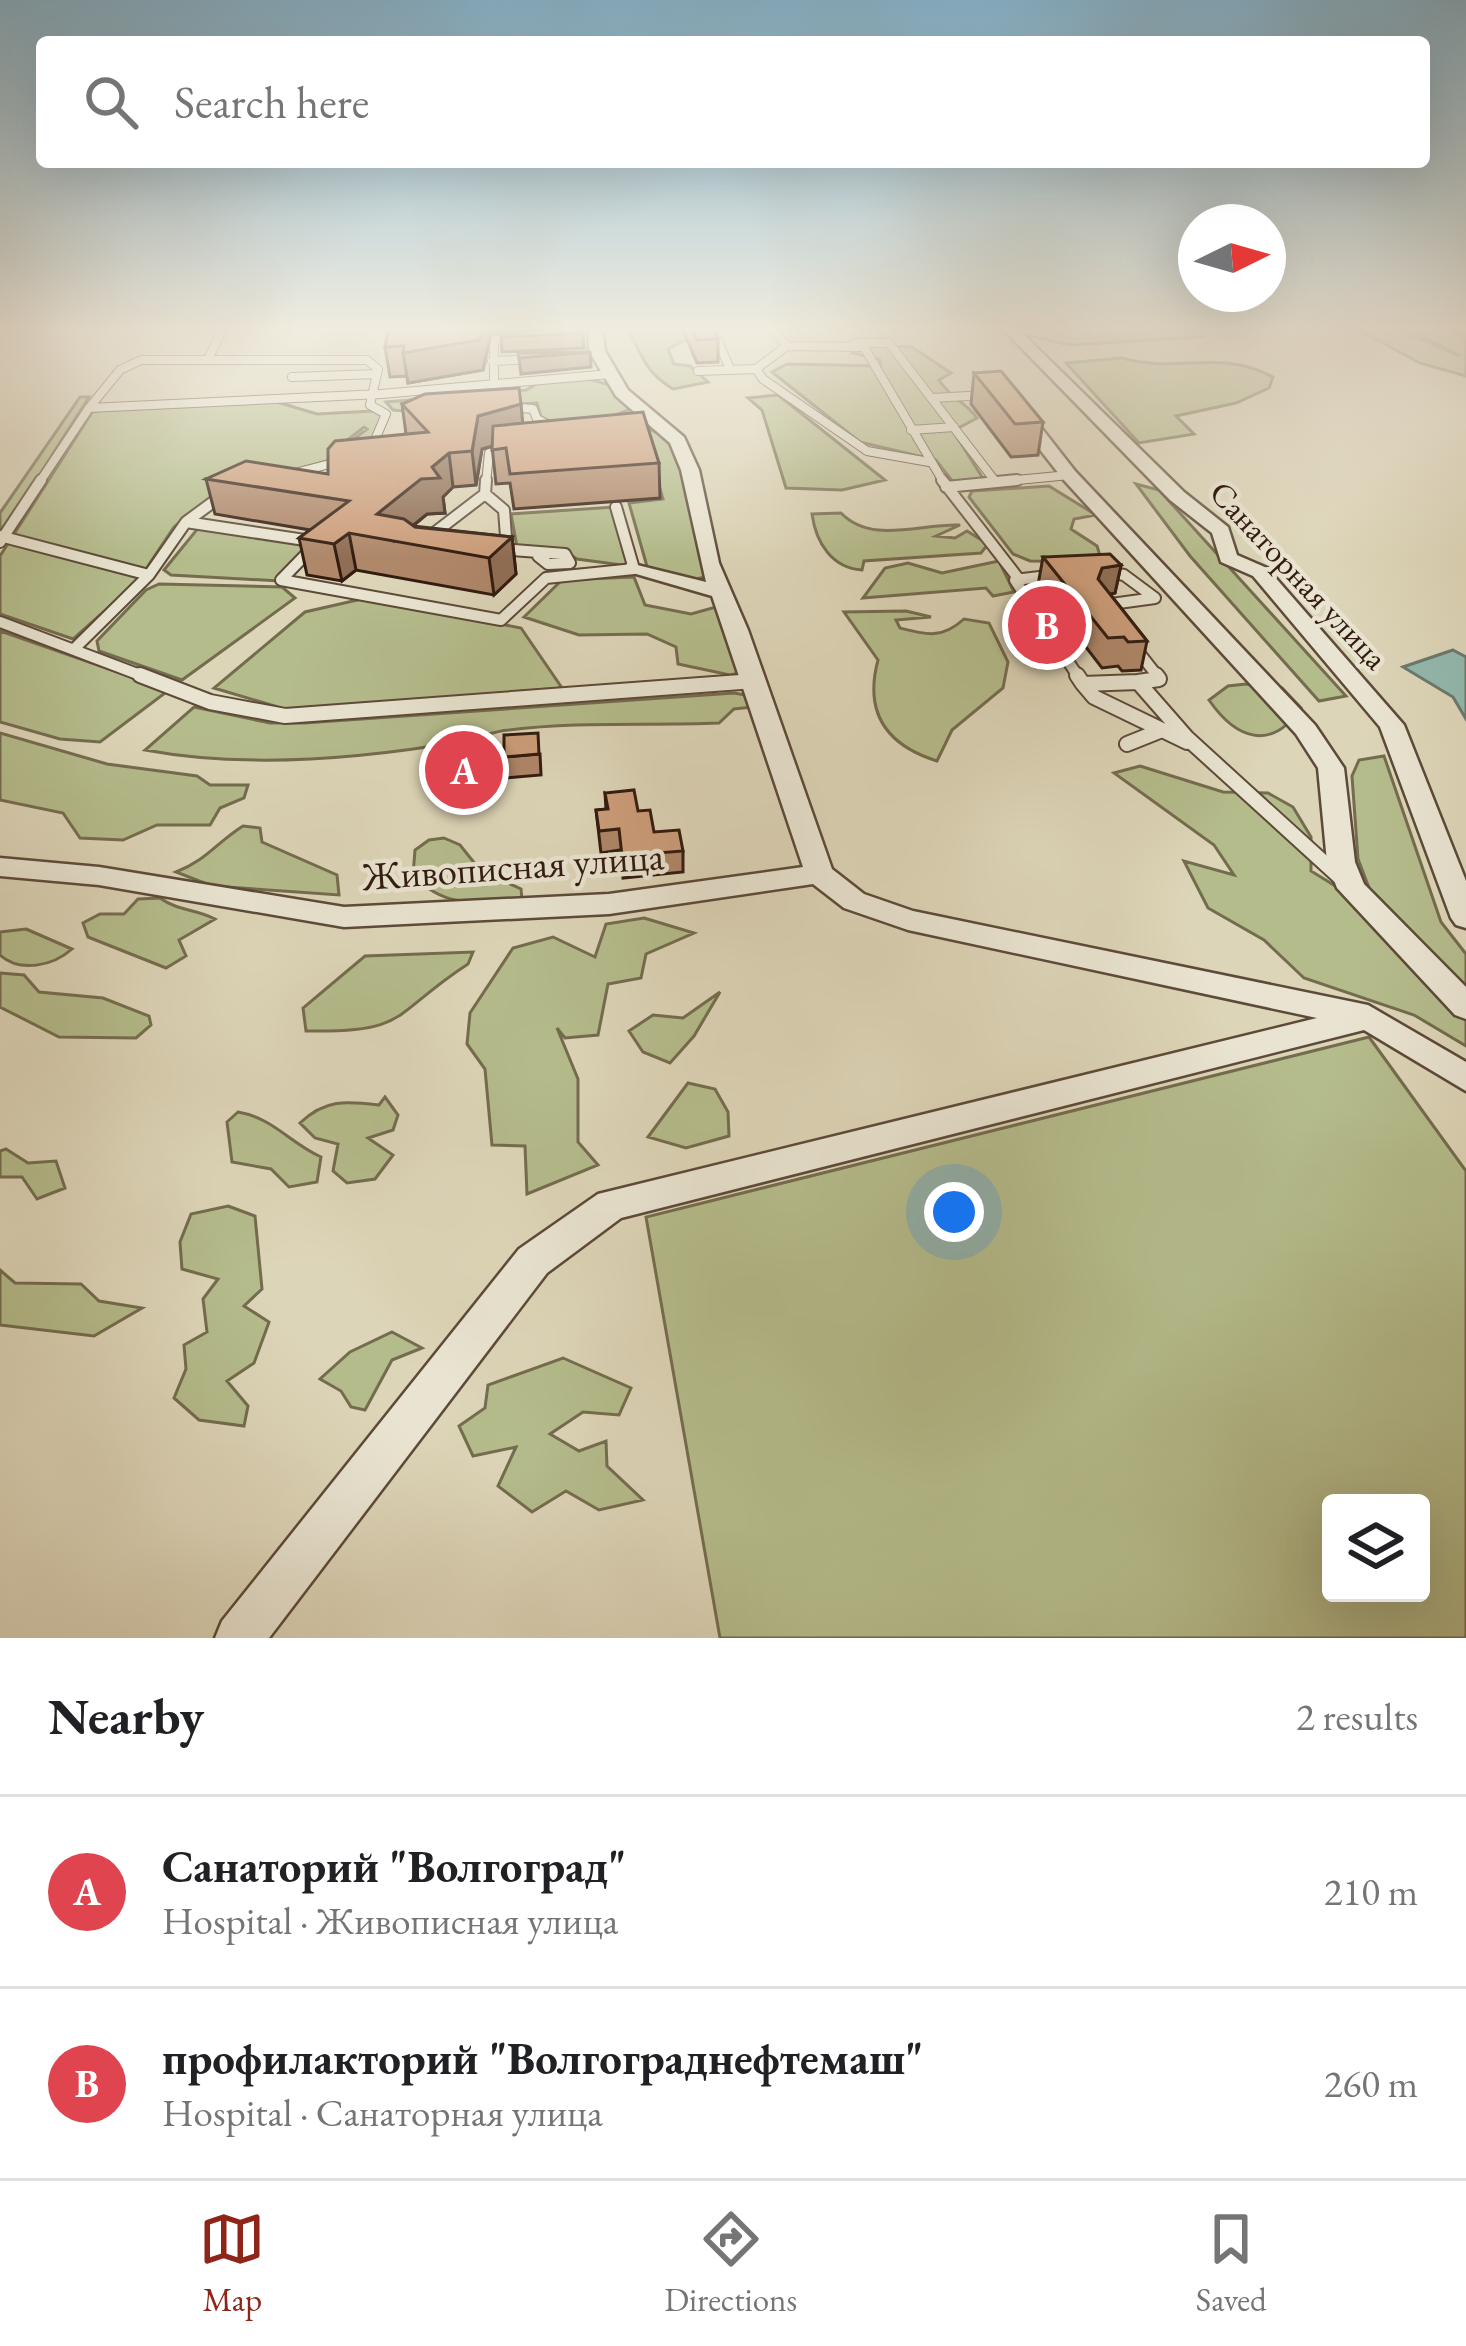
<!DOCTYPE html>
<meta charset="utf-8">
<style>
:root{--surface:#fff;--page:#f2f2f2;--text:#202124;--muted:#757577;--line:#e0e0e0;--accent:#8f2418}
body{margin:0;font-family:"EB Garamond",serif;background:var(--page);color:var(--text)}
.controls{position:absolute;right:36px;bottom:36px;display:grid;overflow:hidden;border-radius:12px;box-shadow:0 12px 48px #0002}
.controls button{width:108px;height:108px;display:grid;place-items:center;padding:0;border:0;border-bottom:3px solid var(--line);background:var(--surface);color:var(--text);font:60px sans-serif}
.compass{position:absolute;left:1178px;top:204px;width:108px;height:108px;border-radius:50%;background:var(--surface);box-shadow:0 12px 48px #0002;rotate:85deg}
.you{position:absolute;left:954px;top:1212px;width:42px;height:42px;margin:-30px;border:9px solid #fff;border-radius:50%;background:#1a73e8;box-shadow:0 0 0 18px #1a73e833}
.badge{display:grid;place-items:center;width:78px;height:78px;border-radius:50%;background:var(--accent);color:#fff;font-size:39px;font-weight:700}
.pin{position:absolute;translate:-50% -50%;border:6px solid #fff;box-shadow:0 3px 12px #0006}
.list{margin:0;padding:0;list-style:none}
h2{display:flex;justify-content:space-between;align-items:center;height:156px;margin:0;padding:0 48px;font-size:51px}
h2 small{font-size:39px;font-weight:400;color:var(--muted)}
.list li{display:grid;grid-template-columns:78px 1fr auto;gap:36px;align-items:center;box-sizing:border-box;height:192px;padding:0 48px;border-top:3px solid var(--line)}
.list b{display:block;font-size:45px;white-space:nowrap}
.list p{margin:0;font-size:39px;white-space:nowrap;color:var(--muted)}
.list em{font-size:39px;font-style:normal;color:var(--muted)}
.icon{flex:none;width:66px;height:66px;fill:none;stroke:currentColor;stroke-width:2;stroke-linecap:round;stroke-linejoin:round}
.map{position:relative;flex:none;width:1466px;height:1638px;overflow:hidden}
.search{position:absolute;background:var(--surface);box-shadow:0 12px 48px #0002;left:36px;right:36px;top:36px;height:132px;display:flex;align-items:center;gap:30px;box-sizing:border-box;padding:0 42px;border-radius:12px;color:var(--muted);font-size:45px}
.sheet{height:540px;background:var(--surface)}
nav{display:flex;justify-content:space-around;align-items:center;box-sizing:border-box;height:168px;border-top:3px solid var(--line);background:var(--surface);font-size:33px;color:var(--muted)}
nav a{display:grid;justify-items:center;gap:6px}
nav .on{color:var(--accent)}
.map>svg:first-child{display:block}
.green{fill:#b5bc8c;stroke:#746c4e;stroke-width:3;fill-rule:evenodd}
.water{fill:#93b9ae;stroke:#6c7a6e;stroke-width:3}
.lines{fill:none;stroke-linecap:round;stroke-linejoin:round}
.lane-far2-casing{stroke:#5d4a39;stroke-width:10}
.lane-far1-casing{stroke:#5d4a39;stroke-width:14}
.lane-casing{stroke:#5d4a39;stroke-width:18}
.street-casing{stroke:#5d4a39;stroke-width:5}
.lane-far2{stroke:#e9e4d1;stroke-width:8}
.lane-far1{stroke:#e9e4d1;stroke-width:10}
.lane{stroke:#e9e4d1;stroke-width:14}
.street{fill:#e9e4d1;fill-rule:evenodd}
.wall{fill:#af8769;stroke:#321b0f;stroke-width:3}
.shaded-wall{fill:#8f6e55;stroke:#321b0f;stroke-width:3}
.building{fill:#cc9d7a;stroke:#321b0f;stroke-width:3}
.labels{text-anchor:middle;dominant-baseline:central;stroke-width:9;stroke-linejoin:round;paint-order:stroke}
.far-street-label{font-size:33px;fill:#321b0f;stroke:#e9e4d1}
.street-label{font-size:39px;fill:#321b0f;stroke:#e9e4d1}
</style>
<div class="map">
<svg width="1466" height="1638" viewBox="0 0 1466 1638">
<rect width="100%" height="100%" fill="#ddd5b8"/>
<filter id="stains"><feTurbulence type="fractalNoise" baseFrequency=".00167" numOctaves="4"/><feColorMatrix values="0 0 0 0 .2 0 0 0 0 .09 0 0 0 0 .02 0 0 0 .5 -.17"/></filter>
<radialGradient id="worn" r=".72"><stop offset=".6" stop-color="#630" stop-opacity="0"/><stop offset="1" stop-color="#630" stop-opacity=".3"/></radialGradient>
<path class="green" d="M 633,328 L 691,329 L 695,335 L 668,349 L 674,364 L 690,366 L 708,382 L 673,389 C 645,372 644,358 629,332 Z
M 992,328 L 1199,328 L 1204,337 L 1070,345 Z
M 1355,328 L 1395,328 L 1460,356 L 1407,328 L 1445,328 L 1466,337 L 1466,376 L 1420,363 Z
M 869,345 L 912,347 L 951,373 L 939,380 C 952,400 965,401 977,418 L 953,431 L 984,480 L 953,482 L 936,460 L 860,442 L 772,372 L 787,364 L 881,366 L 880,360 L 853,353 Z
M 1122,358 C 1176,374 1221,348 1273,377 L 1269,388 L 1236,403 L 1176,416 L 1194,434 L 1139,443 L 1066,363 Z
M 586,378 L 613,386 L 631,409 C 607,419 568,431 541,417 L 537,403 L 404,411 L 393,410 L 386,402 L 526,390 L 538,383 Z
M 778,395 L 885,480 L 842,490 L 786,488 L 762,410 L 748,398 Z
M 80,397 L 89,397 L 0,537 L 0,513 Z
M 277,402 L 317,414 L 373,411 L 382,416 L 375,440 L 354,439 L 367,429 L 364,427 L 346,441 L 337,458 L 227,490 L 199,506 L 174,527 L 138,581 L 73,639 L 0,614 L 0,556 L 93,411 Z
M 633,428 C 695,423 699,531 710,576 L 691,580 L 648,570 L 629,503 L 663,499 L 647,444 Z
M 1136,484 L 1159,490 L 1346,696 L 1319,701 L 1190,556 Z
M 1049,486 L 1096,515 L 1074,519 L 1071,529 L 1097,546 L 1102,562 L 1030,561 L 1013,554 L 969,497 L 972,491 Z
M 614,507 L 629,566 L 577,559 L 563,550 L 517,547 L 511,514 Z
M 841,513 C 872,545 921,523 960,525 L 936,536 L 955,538 L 967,531 L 988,544 L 981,553 L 864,561 L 862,570 C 832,568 816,543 812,514 Z
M 199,527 L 312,543 L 280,581 L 171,575 L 164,570 Z
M 999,561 L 1014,592 L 993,596 L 986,588 L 863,598 L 885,568 L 908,563 L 942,573 Z
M 634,577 L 645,605 L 691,614 L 723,605 L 744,672 L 730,675 L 678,664 L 676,647 L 647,634 L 579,635 L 524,617 L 562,580 Z
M 159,584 L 282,587 L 295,598 L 182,680 L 99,651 L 97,641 L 146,590 Z
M 366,598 L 521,628 L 562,688 L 288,710 L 214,688 L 305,612 Z
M 906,611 L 931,617 L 896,620 L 900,628 C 927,635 942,639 964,619 L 989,623 L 1008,662 L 1003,688 L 952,730 L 937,761 C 886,745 864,712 878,660 L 844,612 Z
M 0,631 L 169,690 L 100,742 L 60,739 L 0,722 Z
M 1246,684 L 1282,688 L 1301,708 C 1271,752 1236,739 1209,700 L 1228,686 Z
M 734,693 L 751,696 L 753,707 L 734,709 L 719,723 C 649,726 579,721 509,730 C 493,731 479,738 464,741 C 361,759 247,769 145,750 L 194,707 L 270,723 L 304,723 Z
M 0,733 L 107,764 L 197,776 L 210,785 L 248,785 L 244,798 L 220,808 L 210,825 L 157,825 L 123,840 L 80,838 L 63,813 L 0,800 Z
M 1384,756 L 1441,922 L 1466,954 L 1466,986 L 1371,893 L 1358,859 L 1352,776 L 1359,760 Z
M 1140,766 L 1223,792 L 1268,793 L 1293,807 L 1311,837 L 1311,871 L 1350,895 L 1466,1019 L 1466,1046 L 1414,1015 L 1304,978 L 1264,940 L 1208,908 L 1184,861 L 1234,875 L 1214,845 L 1114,773 Z
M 243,826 L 260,828 L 262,842 L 337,875 L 339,895 L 212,886 L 176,872 C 207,860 216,843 243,826 Z
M 444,838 L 460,845 L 480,870 L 521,889 L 522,899 C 477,902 446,910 413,875 L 415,850 L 429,840 Z
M 160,898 C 178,911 196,909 215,919 L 179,940 L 186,956 L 166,968 L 88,937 L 83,923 L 100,914 L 124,914 L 138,899 Z
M 644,918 L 694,933 L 646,954 L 641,978 L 608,984 L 598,1035 L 565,1038 L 557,1028 L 578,1079 L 578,1142 L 598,1165 L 527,1194 L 525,1146 L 492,1145 L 485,1069 L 467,1044 L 470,1013 L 513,948 L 553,937 L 595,957 L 606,924 Z
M 26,929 L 72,949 C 53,966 20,973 0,955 L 0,932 Z
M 473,952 L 468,964 C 391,1014 410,1033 306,1031 L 303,1008 L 365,956 Z
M 0,973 L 24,975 L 39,992 L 103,998 L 149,1016 L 151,1025 L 136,1038 L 59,1037 L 0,1007 Z
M 720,992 L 694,1036 L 670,1063 L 643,1052 L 629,1031 L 653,1015 L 683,1018 Z
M 1369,1037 L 1466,1171 L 1466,1638 L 720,1638 L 646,1217 ZM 1331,1503 L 1421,1503 L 1421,1593 L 1331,1593 Z
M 688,1083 L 715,1089 L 728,1112 L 729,1136 L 686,1148 L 648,1137 Z
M 385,1097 L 398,1115 L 393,1130 L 368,1138 L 393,1155 L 375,1179 L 347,1183 L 333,1171 L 338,1144 L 315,1138 L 300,1123 C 325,1099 346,1101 379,1105 Z
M 238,1112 C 273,1118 290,1143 321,1157 L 317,1182 L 289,1187 L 271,1169 L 232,1162 L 227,1122 Z
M 6,1149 L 28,1163 L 56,1161 L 65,1188 L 37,1199 L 22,1177 L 0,1177 L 0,1151 Z
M 228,1206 L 255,1216 L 262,1289 L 244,1306 L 269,1322 L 254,1363 L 227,1381 L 248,1406 L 244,1426 L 199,1420 L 174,1398 L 186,1369 L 184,1345 L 207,1332 L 203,1299 L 218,1279 L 182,1269 L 180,1242 L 191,1214 Z
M 0,1270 L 15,1283 L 81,1284 L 99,1301 L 142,1308 L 94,1336 L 0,1325 Z
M 392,1332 L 422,1348 L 392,1360 L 365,1410 L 351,1407 L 341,1391 L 320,1379 L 350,1352 Z
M 563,1358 L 631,1388 L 619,1415 L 583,1412 L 550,1434 L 579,1451 L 606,1441 L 607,1466 L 643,1500 L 599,1510 L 566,1491 L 532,1512 L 498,1486 L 516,1447 L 473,1456 L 459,1426 L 485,1408 L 488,1385 Z"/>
<path class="water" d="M 1453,650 L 1466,657 L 1466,719 L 1453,697 L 1403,667 Z"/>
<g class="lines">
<defs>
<path id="lane-far2" d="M 771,328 L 787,346 L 864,347 L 944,483
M 718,341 L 730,369
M 855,343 L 889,343 L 995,481
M 787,346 L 756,369 L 763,379 L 867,451 L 929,462
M 208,359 L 220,335
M 492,361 L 535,359
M 698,371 L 756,369
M 292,377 L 377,374
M 494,382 L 494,340 L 518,336
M 932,398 L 986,395
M 508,407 L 533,409 L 537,419 L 554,428
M 89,408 L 120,370 L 141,360 L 367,360 L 378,369 L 370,405 L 386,414 L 371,449
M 911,430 L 954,427
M 291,474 L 345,460
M 39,483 L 89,408 L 381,394 L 610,374
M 486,483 L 489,453 L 505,448
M 986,483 L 1069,475"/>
<path id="lane-far1" d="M 942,480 L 1018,578
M 946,487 L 1017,480
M 224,494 L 186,522 L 318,542 L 281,580 L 501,620 L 546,578 L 634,569 L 616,507
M 485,494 L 504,510 L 507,550
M 0,536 L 149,575
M 425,540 L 485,494 L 486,480
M 0,542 L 41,480
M 500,549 L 565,554 L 570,563 L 548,564 L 538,556
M 1102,571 L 1124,575 L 1155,598 L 1104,605
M 1056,575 L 1015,580 L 1079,678
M 0,622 L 148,678
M 1133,645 L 1159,678
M 74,649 L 149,575 L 186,522"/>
<path id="lane" d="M 140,675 L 210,702 L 285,716 L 754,681
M 1077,675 L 1083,684 L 1138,682
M 1156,675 L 1159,679 L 1138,682 L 1187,738 L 1343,880
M 1083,684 L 1094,697 L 1187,742
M 1127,744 L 1162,730"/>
<path id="street" d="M 588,328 L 602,328 L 605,351 L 628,390 L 684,437 L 699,470 L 719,563 L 748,630 L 832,869 L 864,894 L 913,911 L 1368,1005 L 1466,1062 L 1466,1091 L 1364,1030 L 621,1218 L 547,1273 L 269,1638 L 215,1638 L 222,1621 L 519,1249 L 598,1194 L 1317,1018 L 908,930 L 844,908 L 813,884 L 609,914 L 344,927 L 99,885 L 0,876 L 0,858 L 99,867 L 344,907 L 609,894 L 803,867 L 712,596 L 619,569 L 629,563 L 706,582 L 681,470 L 670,443 L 616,396 L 589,351 Z
M 1002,328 L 1017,328 L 1184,492 L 1228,527 L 1237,555 L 1267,568 L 1404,725 L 1466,881 L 1466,928 L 1456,925 L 1451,918 L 1380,727 L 1253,576 L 1221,562 L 1212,533 L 1170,500 Z
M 1013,407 L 1025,407 L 1075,471 L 1315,725 L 1344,768 L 1355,862 L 1364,884 L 1466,987 L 1466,1019 L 1455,1015 L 1337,888 L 1327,862 L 1318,768 L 1296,734 L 1063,479 L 1013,415 Z"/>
</defs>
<use href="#lane-far2" class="lane-far2-casing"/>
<use href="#lane-far1" class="lane-far1-casing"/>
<use href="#lane" class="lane-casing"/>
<use href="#street" class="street-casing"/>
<use href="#lane-far2" class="lane-far2"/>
<use href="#lane-far1" class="lane-far1"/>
<use href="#lane" class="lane"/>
<use href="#street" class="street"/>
</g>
<path class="wall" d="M 389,328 L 556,328 L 491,333 L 483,370 L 408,383 L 407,376 L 390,377 L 385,347 Z
M 582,328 L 584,348 L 502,352 L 501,333 Z
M 682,328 L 714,328 L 718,339 L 718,362 L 697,363 Z
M 974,373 L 1043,422 L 1038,455 L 1011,457 L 971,404 Z
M 402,404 L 523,423 L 659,463 L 660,498 L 514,509 L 510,483 L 496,484 L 492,446 L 482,449 L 476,485 L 453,487 L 443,497 L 445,513 L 427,514 L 413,526 L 512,537 L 516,574 L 494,595 L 356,570 L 342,581 L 307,575 L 299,538 L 310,530 L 215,514 L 206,479 L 328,474 L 406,434 Z
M 1043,557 L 1121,565 L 1115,593 L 1110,594 L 1147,641 L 1141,670 L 1122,671 L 1118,666 L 1102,668 L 1038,585 Z
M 540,754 L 541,775 L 506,778 L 504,757 Z
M 605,793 L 638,811 L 654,832 L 683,851 L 683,872 L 623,878 L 620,850 L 601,853 L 596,810 L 606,809 Z"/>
<path class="shaded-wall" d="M 482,328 L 556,328 L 491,333 L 483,370 L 408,383 L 403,353 Z
M 590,352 L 591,367 L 521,374 L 519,358 Z
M 521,404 L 524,437 L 482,449 L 476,485 L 472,451 L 478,416 Z
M 449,453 L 453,487 L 443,497 L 445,513 L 427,514 L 394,541 L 377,514 Z
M 349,533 L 356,570 L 342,581 L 334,544 Z
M 512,537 L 516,574 L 494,595 L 489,558 Z
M 1121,565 L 1115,593 L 1097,597 L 1098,579 L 1102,568 Z"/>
<path class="building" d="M 389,328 L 482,328 L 480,340 L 403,353 L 404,346 L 385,347 Z
M 582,328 L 583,333 L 501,337 L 501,333 Z
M 691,328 L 714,328 L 718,339 L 697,340 Z
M 590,352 L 519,358 L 518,353 Z
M 1001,371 L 1043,422 L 1015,424 L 974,373 Z
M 519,388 L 521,404 L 478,416 L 472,451 L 449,453 L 432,467 L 440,478 L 421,479 L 377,514 L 404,519 L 415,527 L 512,537 L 489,558 L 349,533 L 334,544 L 299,538 L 349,501 L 206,479 L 246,461 L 328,474 L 328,449 L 335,441 L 428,432 L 402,404 L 425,394 Z
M 643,412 L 659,463 L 510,474 L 506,448 L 492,450 L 493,426 Z
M 1110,554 L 1121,565 L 1102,568 L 1098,579 L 1147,641 L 1128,642 L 1124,637 L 1108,638 L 1043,557 Z
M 538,733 L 539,754 L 504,757 L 504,735 Z
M 634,790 L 638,811 L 650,810 L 654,832 L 679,830 L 683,851 L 622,856 L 619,829 L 599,831 L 596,810 L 608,809 L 605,793 Z"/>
<linearGradient id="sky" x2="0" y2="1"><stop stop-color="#86b6d1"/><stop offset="0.59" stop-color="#f0ecdf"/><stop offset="1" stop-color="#f0ecdf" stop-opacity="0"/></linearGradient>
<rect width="1466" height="557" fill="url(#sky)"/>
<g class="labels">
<g class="far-street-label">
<text transform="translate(1299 575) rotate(47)">Санаторная улица</text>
</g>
<g class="street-label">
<text transform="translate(513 866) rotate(-4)">Живописная улица</text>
</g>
</g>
<rect width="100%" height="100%" filter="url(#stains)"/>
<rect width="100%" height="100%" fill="url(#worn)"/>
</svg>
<div class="controls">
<button><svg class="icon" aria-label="layers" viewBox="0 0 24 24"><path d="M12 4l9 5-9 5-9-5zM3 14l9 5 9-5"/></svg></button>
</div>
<svg class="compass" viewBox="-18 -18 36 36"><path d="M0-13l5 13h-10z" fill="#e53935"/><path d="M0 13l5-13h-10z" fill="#757577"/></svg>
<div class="you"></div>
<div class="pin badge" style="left:464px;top:770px;background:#e0444e">A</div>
<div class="pin badge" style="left:1047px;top:625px;background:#e0444e">B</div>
<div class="search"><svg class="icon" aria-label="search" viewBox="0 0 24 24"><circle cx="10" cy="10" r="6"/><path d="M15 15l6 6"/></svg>Search here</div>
</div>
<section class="sheet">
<h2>Nearby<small>2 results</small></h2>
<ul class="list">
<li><span class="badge" style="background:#e0444e">A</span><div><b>Санаторий &quot;Волгоград&quot;</b><p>Hospital · Живописная улица</p></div><em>210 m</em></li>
<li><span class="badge" style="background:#e0444e">B</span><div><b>профилакторий &quot;Волгограднефтемаш&quot;</b><p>Hospital · Санаторная улица</p></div><em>260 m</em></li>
</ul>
</section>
<nav>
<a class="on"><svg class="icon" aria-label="map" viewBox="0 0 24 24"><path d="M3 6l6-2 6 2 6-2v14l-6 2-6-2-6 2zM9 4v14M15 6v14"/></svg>Map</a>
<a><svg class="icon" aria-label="directions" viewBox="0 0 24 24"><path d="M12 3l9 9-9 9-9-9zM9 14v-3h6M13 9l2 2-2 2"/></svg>Directions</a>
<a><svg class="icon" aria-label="saved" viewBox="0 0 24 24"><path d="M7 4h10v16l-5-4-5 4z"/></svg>Saved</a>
</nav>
